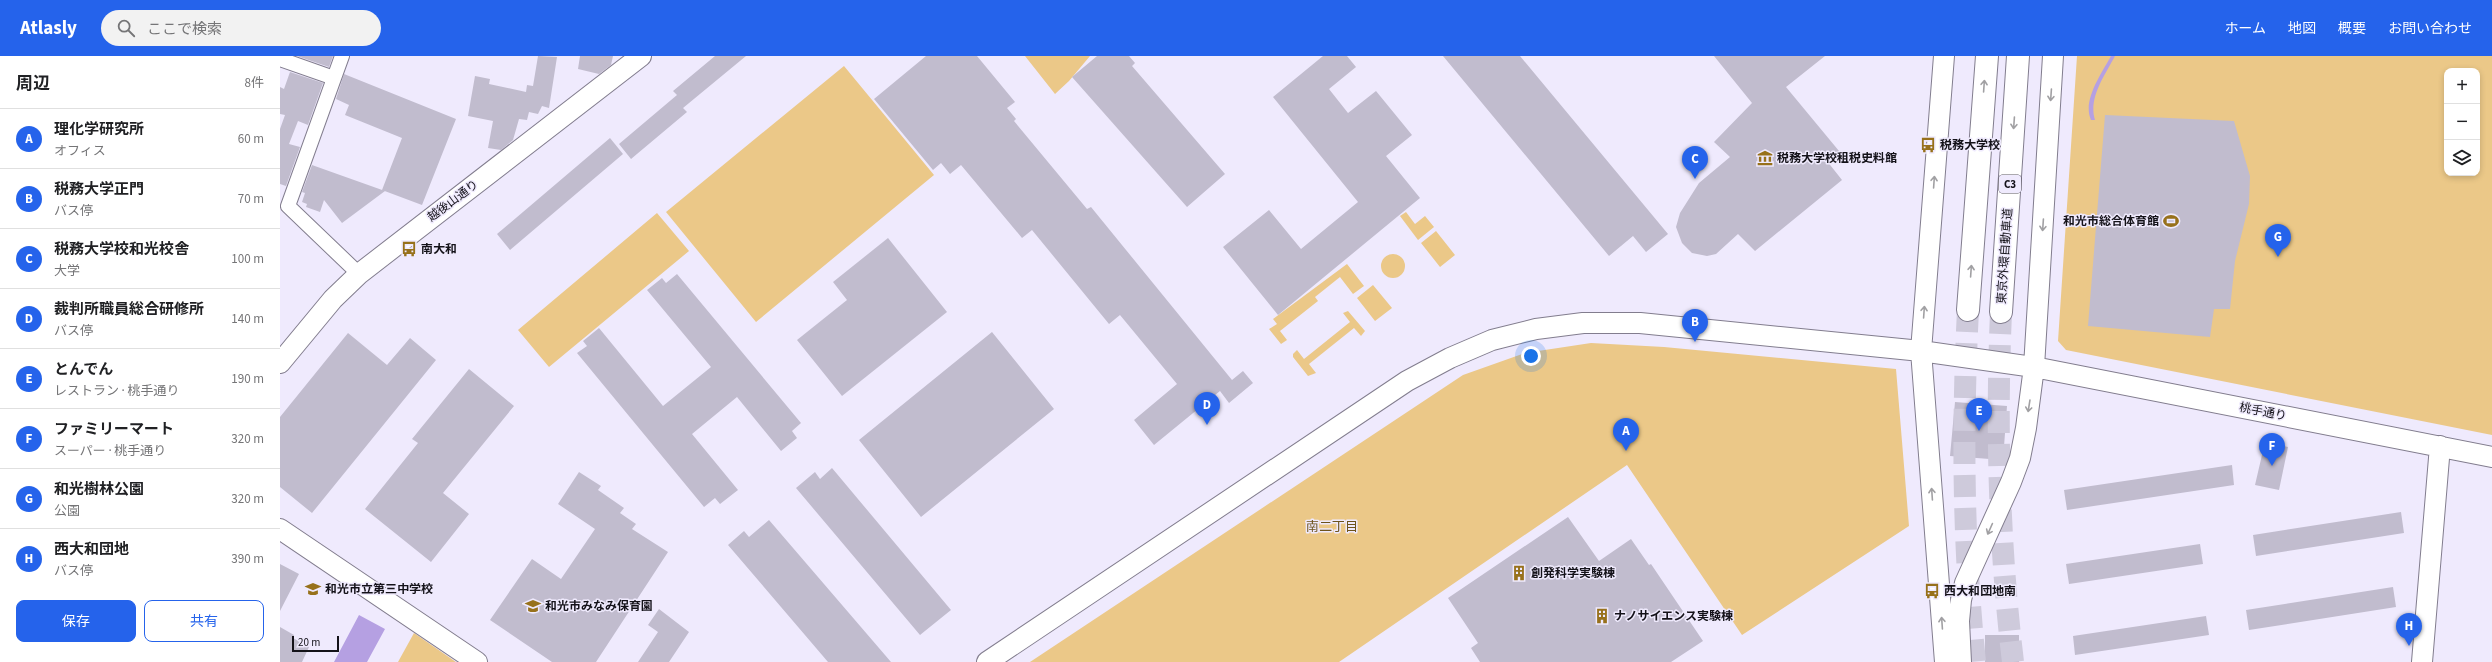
<!DOCTYPE html>
<html lang="ja">
<meta charset="utf-8">
<style>
:root{--surface:#fff;--page:#f2f2f2;--text:#202124;--muted:#757577;--line:#e0e0e0;--accent:#2563eb}
body{margin:0;font-family:"Source Sans 3","Noto Sans JP",sans-serif;background:var(--page);color:var(--text)}
.controls{position:absolute;right:12px;top:12px;display:grid;overflow:hidden;border-radius:8px;box-shadow:0 2px 6px #0003}
.controls button{width:36px;height:36px;display:grid;place-items:center;padding:0;border:0;border-bottom:1px solid var(--line);background:var(--surface);color:var(--text);font:20px sans-serif}
.scale{position:absolute;left:12px;bottom:10px;width:47px;box-sizing:border-box;padding-left:4px;border:2px solid #141219;border-top:0;font-size:11px;line-height:14px;white-space:nowrap;color:#141219;-webkit-text-stroke:3px #efeafd;paint-order:stroke}
.you{position:absolute;left:1251px;top:300px;width:14px;height:14px;margin:-10px;border:3px solid #fff;border-radius:50%;background:#1a73e8;box-shadow:0 0 0 6px #1a73e833}
.badge{display:grid;place-items:center;width:26px;height:26px;border-radius:50%;background:var(--accent);color:#fff;font-size:13px;font-weight:700}
.pin{position:absolute;translate:-50% -33px;filter:drop-shadow(0 1px 2px #0008)}
.pin::after{content:'';position:absolute;top:21px;width:14px;height:12px;background:inherit;clip-path:polygon(0 0,100% 0,50% 100%)}
.list{margin:0;padding:0;list-style:none}
h2{display:flex;justify-content:space-between;align-items:center;height:52px;margin:0;padding:0 16px;font-size:17px}
h2 small{font-size:13px;font-weight:400;color:var(--muted)}
.list li{display:grid;grid-template-columns:26px 1fr auto;gap:12px;align-items:center;box-sizing:border-box;height:60px;padding:0 16px;border-top:1px solid var(--line)}
.list b{display:block;font-size:15px;white-space:nowrap}
.list p{margin:0;font-size:13px;white-space:nowrap;color:var(--muted)}
.list em{font-size:13px;font-style:normal;color:var(--muted)}
.actions{display:flex;gap:8px;padding:12px 16px}
.actions a{flex:1;padding:9px 0;border:1px solid var(--accent);border-radius:8px;text-align:center;font-size:14px;color:var(--accent)}
.actions .main{background:var(--accent);color:#fff}
.icon{flex:none;width:22px;height:22px;fill:none;stroke:currentColor;stroke-width:2;stroke-linecap:round;stroke-linejoin:round}
.map{position:relative;flex:none;width:2212px;height:606px;overflow:hidden}
header{display:flex;align-items:center;gap:24px;box-sizing:border-box;height:56px;padding:0 20px;background:var(--accent);color:#fff}
header strong{font-size:19px}
nav{display:flex;gap:22px;margin-inline-start:auto;font-size:14px}
.search{width:280px;height:36px;background:var(--page);display:flex;align-items:center;gap:10px;box-sizing:border-box;padding:0 14px;border-radius:22px;color:var(--muted);font-size:15px}
main{display:flex}
aside{flex:1;background:var(--surface)}
.map>svg:first-child{display:block}
.green{fill:#ebc888;fill-rule:evenodd}
.water{fill:#b5a0e2}
.building{fill:#c1bcce}
.lines{fill:none;stroke-linecap:round;stroke-linejoin:round}
.highway-tunnel{stroke:#cecadb;stroke-width:22;stroke-dasharray:22 11;stroke-linecap:butt}
.street-casing{stroke:#827d8e;stroke-width:16}
.secondary-casing{stroke:#827d8e;stroke-width:22}
.highway-casing{stroke:#827d8e;stroke-width:24}
.street{stroke:#fff;stroke-width:14}
.secondary{stroke:#fff;stroke-width:20}
.highway{stroke:#fff;stroke-width:22}
.oneway{stroke:#a1a0a3}
.labels{text-anchor:middle;dominant-baseline:central;stroke-width:3;stroke-linejoin:round;paint-order:stroke}
.shield{fill:#efeafd;stroke:#56535d;stroke-width:1}
.shield-label{font-size:11px;font-weight:bold;fill:#141219}
.poi-label{font-size:12px;font-weight:bold;fill:#141219;stroke:#efeafd;text-anchor:start}
.street-label{font-size:12px;fill:#141219;stroke:#efeafd}
.neighbourhood-label{font-size:13px;fill:#6d531b;stroke:#efeafd}
</style>
<header>
<strong>Atlasly</strong>
<div class="search"><svg class="icon" aria-label="search" viewBox="0 0 24 24"><circle cx="10" cy="10" r="6"/><path d="M15 15l6 6"/></svg>ここで検索</div>
<nav><a>ホーム</a><a>地図</a><a>概要</a><a>お問い合わせ</a></nav>
</header>
<main>
<aside>
<h2>周辺<small>8件</small></h2>
<ul class="list">
<li><span class="badge">A</span><div><b>理化学研究所</b><p>オフィス</p></div><em>60 m</em></li>
<li><span class="badge">B</span><div><b>税務大学正門</b><p>バス停</p></div><em>70 m</em></li>
<li><span class="badge">C</span><div><b>税務大学校和光校舎</b><p>大学</p></div><em>100 m</em></li>
<li><span class="badge">D</span><div><b>裁判所職員総合研修所</b><p>バス停</p></div><em>140 m</em></li>
<li><span class="badge">E</span><div><b>とんでん</b><p>レストラン · 桃手通り</p></div><em>190 m</em></li>
<li><span class="badge">F</span><div><b>ファミリーマート</b><p>スーパー · 桃手通り</p></div><em>320 m</em></li>
<li><span class="badge">G</span><div><b>和光樹林公園</b><p>公園</p></div><em>320 m</em></li>
<li><span class="badge">H</span><div><b>西大和団地</b><p>バス停</p></div><em>390 m</em></li>
</ul>
<div class="actions"><a class="main">保存</a><a>共有</a></div>
</aside>
<div class="map">
<svg width="2212" height="606" viewBox="0 0 2212 606">
<rect width="100%" height="100%" fill="#efeafd"/>
<path class="green" d="M 745,0 L 810,0 L 789,25 L 775,38 Z
M 1797,0 L 2212,0 L 2212,379 L 1786,294 L 1778,285 ZM 2167,15 L 2197,15 L 2197,117 L 2167,117 Z
M 564,10 L 654,119 L 476,266 L 386,156 Z
M 1126,156 L 1135,168 L 1145,160 L 1154,171 L 1138,184 L 1120,160 Z
M 377,157 L 409,195 L 269,311 L 238,274 Z
M 1156,175 L 1175,199 L 1160,211 L 1141,187 Z
M1101 210a12 12 0 1 1 24 0a12 12 0 1 1-24 0Z
M 1067,208 L 1084,230 L 1073,238 L 1060,221 L 1035,241 L 1038,245 L 1000,275 L 1007,284 L 1001,288 L 989,273 L 997,268 L 993,263 Z
M 1093,229 L 1112,252 L 1095,265 L 1077,242 Z
M 1068,255 L 1085,275 L 1081,280 L 1074,272 L 1029,308 L 1036,317 L 1028,320 L 1013,301 L 1013,298 L 1017,294 L 1024,303 L 1070,266 L 1063,257 Z
M 1311,287 L 1384,291 L 1616,313 L 1629,470 L 1462,579 L 1347,409 L 1059,606 L 750,606 L 1183,319 L 1245,297 Z
M 134,577 L 176,606 L 118,606 Z"/>
<path class="water" d="M 1831,0 L 1835,0 C 1825,19 1808,42 1815,64 L 1811,64 C 1802,44 1822,17 1831,0 Z
M 79,559 L 105,573 L 87,606 L 54,606 Z"/>
<path class="building" d="M 17,0 L 53,0 L 49,11 Z
M 258,0 L 277,1 L 269,52 L 262,50 L 258,58 L 249,56 L 247,64 L 239,63 L 233,84 L 221,94 L 208,92 L 213,65 L 188,60 L 195,20 L 210,23 L 209,28 L 246,36 L 247,29 L 253,30 Z
M 300,0 L 333,0 L 331,9 L 319,18 L 298,13 Z
M 435,0 L 466,0 L 403,52 L 407,56 L 351,103 L 339,88 L 397,39 L 393,35 Z
M 646,0 L 697,0 L 735,46 L 727,52 L 736,63 L 734,65 L 807,153 L 811,151 L 952,324 L 963,315 L 973,327 L 949,347 L 940,335 L 874,389 L 854,364 L 897,328 L 840,259 L 829,268 L 752,174 L 742,182 L 681,109 L 670,118 L 661,107 L 653,114 L 594,43 Z
M 817,0 L 849,0 L 855,7 L 852,10 L 945,118 L 907,151 L 792,21 Z
M 1043,0 L 1067,0 L 1076,11 L 1049,33 L 1068,57 L 1096,35 L 1132,79 L 1106,100 L 1140,142 L 998,259 L 943,191 L 989,154 L 1021,193 L 1078,146 L 993,41 Z
M 1163,0 L 1240,0 L 1388,178 L 1366,196 L 1353,180 L 1329,200 Z
M 1434,0 L 1545,0 L 1506,31 L 1559,95 L 1547,105 L 1562,124 L 1475,195 L 1458,178 L 1436,198 L 1427,200 L 1412,197 L 1402,187 L 1396,171 L 1400,157 L 1419,127 L 1450,101 L 1434,86 L 1472,47 Z
M 10,16 L 43,27 L 28,69 L 18,65 L 9,88 L 20,91 L 6,130 L 0,128 L 0,73 L 5,59 L 0,58 L 0,31 L 4,33 Z
M 64,18 L 176,63 L 142,149 L 102,134 L 122,82 L 65,59 L 69,49 L 56,43 Z
M 1825,59 L 1954,65 L 1970,120 L 1969,148 L 1955,205 L 1950,253 L 1934,253 L 1930,281 L 1808,270 Z
M 330,82 L 343,98 L 230,194 L 217,178 Z
M 32,109 L 60,119 L 105,135 L 62,167 L 44,144 L 40,156 L 26,151 L 27,148 L 22,146 L 25,137 L 22,136 Z
M 608,182 L 667,256 L 562,340 L 517,284 L 567,244 L 553,226 Z
M 397,218 L 521,367 L 512,375 L 517,382 L 501,395 L 457,341 L 412,378 L 458,434 L 440,448 L 435,442 L 424,451 L 297,297 L 307,290 L 303,285 L 319,272 L 383,350 L 431,311 L 367,234 L 382,222 L 386,227 Z
M 712,276 L 774,353 L 641,461 L 579,384 Z
M 68,277 L 107,309 L 130,282 L 156,304 L 32,457 L 0,431 L 0,361 Z
M 189,313 L 234,350 L 163,437 L 189,458 L 151,506 L 85,453 L 138,387 L 132,383 Z
M 1675,346 L 1727,350 L 1723,404 L 1670,400 Z
M 1985,386 L 2008,391 L 1999,434 L 1975,429 Z
M 1952,409 L 1954,429 L 1787,454 L 1784,434 Z
M 552,412 L 671,554 L 640,579 L 516,432 L 535,416 L 540,423 Z
M 299,416 L 321,430 L 318,434 L 344,452 L 340,457 L 356,468 L 352,473 L 388,496 L 316,606 L 272,606 L 210,564 L 252,503 L 281,523 L 315,473 L 278,448 Z
M 2121,456 L 2124,477 L 1976,500 L 1973,479 Z
M 1288,461 L 1319,505 L 1351,483 L 1369,509 L 1371,508 L 1423,585 L 1391,606 L 1200,606 L 1191,592 L 1198,587 L 1168,542 Z
M 489,464 L 611,606 L 548,606 L 448,489 L 464,475 L 469,481 Z
M 1920,488 L 1923,508 L 1789,528 L 1786,508 Z
M 0,508 L 19,518 L 0,555 Z
M 2113,531 L 2116,551 L 1969,574 L 1966,554 Z
M 379,553 L 409,576 L 389,606 L 358,606 L 378,576 L 368,569 Z
M 1926,560 L 1929,579 L 1795,599 L 1793,580 Z
M 0,571 L 14,579 L 13,582 L 29,591 L 22,606 L 0,606 Z
M 1705,579 L 1739,579 L 1739,606 L 1705,606 Z"/>
<g class="lines">
<path class="highway-tunnel" d="M 1688,254 C 1682,372 1683,489 1695,606
M 1721,256 C 1716,374 1719,489 1733,606"/>
<defs>
<path id="street" d="M 62,0 L 8,150 L 79,218
M 0,3 L 54,22"/>
<path id="secondary" d="M 1664,0 L 1641,295 L 1665,606
M 0,307 L 53,243 L 79,218 L 361,0
M 0,473 L 197,606
M 707,606 L 1127,325 L 1170,302 L 1212,284 L 1256,273 L 1303,267 L 1360,267 L 1641,295 L 1754,311 L 2212,401
M 1681,606 L 1679,565 L 1681,544 L 1685,527 L 1731,426 L 1740,402 L 1746,372 L 1754,311 L 1773,0
M 2142,606 L 2160,390"/>
<path id="highway" d="M 1688,254 L 1707,0
M 1721,256 L 1738,0"/>
</defs>
<use href="#street" class="street-casing"/>
<use href="#secondary" class="secondary-casing"/>
<use href="#highway" class="highway-casing"/>
<use href="#street" class="street"/>
<use href="#secondary" class="secondary"/>
<use href="#highway" class="highway"/>
</g>
<defs><path id="oneway-shaft" d="M-6 0H5M1.5-3L5.5 0L1.5 3" fill="none" stroke-width="1.6" stroke-linecap="round" stroke-linejoin="round"/></defs>
<g class="oneway">
<use href="#oneway-shaft" transform="translate(1704 30) rotate(-86)"/>
<use href="#oneway-shaft" transform="translate(1771 39) rotate(94)"/>
<use href="#oneway-shaft" transform="translate(1734 67) rotate(94)"/>
<use href="#oneway-shaft" transform="translate(1654 126) rotate(-86)"/>
<use href="#oneway-shaft" transform="translate(1763 169) rotate(94)"/>
<use href="#oneway-shaft" transform="translate(1691 215) rotate(-86)"/>
<use href="#oneway-shaft" transform="translate(1644 256) rotate(-86)"/>
<use href="#oneway-shaft" transform="translate(1749 350) rotate(99)"/>
<use href="#oneway-shaft" transform="translate(1652 438) rotate(-94)"/>
<use href="#oneway-shaft" transform="translate(1710 473) rotate(114)"/>
<use href="#oneway-shaft" transform="translate(1662 567) rotate(-94)"/>
</g>
<defs>
<symbol id="bus-bare" viewBox="-9 -9 18 18"><path d="M-5-6H5V4H4V6H2V4H-2V6H-4V4H-5ZM-3.5-4V0h7V-4ZM-3.5 1.2v1.5H-2V1.2ZM2 1.2v1.5H3.5V1.2Z" fill="#97711b" stroke="#efeafd" stroke-width="2.5" paint-order="stroke"/></symbol>
<symbol id="museum-bare" viewBox="-9 -9 18 18"><path d="M0-6L6-3V-2H-6V-3ZM-5-1h2V3h-2ZM-1-1h2V3h-2ZM3-1h2V3H3ZM-6 4H6V6H-6Z" fill="#97711b" stroke="#efeafd" stroke-width="2.5" paint-order="stroke"/></symbol>
<symbol id="stadium-bare" viewBox="-9 -9 18 18"><path d="M0-5a6.5 5 0 1 0 0 10a6.5 5 0 1 0 0-10ZM-3.5-1.8h7v3.6h-7Z" fill="#97711b" stroke="#efeafd" stroke-width="2.5" paint-order="stroke"/></symbol>
<symbol id="building-bare" viewBox="-9 -9 18 18"><path d="M-4-6H4V6H1V3H-1V6H-4ZM-2.5-4.3h1.7v1.8h-1.7ZM.8-4.3h1.7v1.8H.8ZM-2.5-1h1.7V.8h-1.7ZM.8-1h1.7V.8H.8Z" fill="#97711b" stroke="#efeafd" stroke-width="2.5" paint-order="stroke"/></symbol>
<symbol id="school-bare" viewBox="-9 -9 18 18"><path d="M0-5L7-2L0 1L-7-2ZM-4 1L0 2.5L4 1V4Q0 6-4 4Z" fill="#97711b" stroke="#efeafd" stroke-width="2.5" paint-order="stroke"/></symbol>
</defs>
<g fill-rule="evenodd">
<use href="#bus-bare" x="1637" y="78" width="22" height="22"/>
<use href="#museum-bare" x="1474" y="91" width="22" height="22"/>
<use href="#stadium-bare" x="1880" y="154" width="22" height="22"/>
<use href="#bus-bare" x="118" y="182" width="22" height="22"/>
<use href="#building-bare" x="1228" y="506" width="22" height="22"/>
<use href="#school-bare" x="22" y="522" width="22" height="22"/>
<use href="#bus-bare" x="1641" y="524" width="22" height="22"/>
<use href="#school-bare" x="242" y="539" width="22" height="22"/>
<use href="#building-bare" x="1311" y="549" width="22" height="22"/>
</g>
<g class="labels">
<rect class="shield" x="1719" y="119" width="22" height="18" rx="3"/>
<g class="shield-label">
<text x="1730" y="128">C3</text>
</g>
<g class="poi-label">
<text x="1660" y="89">税務大学校</text>
<text x="1497" y="102">税務大学校租税史料館</text>
<text x="1879" y="165" text-anchor="end">和光市総合体育館</text>
<text x="141" y="193">南大和</text>
<text x="1251" y="517">創発科学実験棟</text>
<text x="45" y="533">和光市立第三中学校</text>
<text x="1664" y="535">西大和団地南</text>
<text x="265" y="550">和光市みなみ保育園</text>
<text x="1334" y="560">ナノサイエンス実験棟</text>
</g>
<g class="street-label">
<text transform="translate(173 145) rotate(-37)">越後山通り</text>
<text transform="translate(1725 200) rotate(-86)">東京外環自動車道</text>
<text transform="translate(1983 356) rotate(11)">桃手通り</text>
</g>
<g class="neighbourhood-label">
<text x="1052" y="471">南二丁目</text>
</g>
</g>
</svg>
<div class="controls">
<button>+</button>
<button>−</button>
<button><svg class="icon" aria-label="layers" viewBox="0 0 24 24"><path d="M12 4l9 5-9 5-9-5zM3 14l9 5 9-5"/></svg></button>
</div>
<div class="scale">20 m</div>
<div class="you"></div>
<div class="pin badge" style="left:1346px;top:395px">A</div>
<div class="pin badge" style="left:1415px;top:286px">B</div>
<div class="pin badge" style="left:1415px;top:123px">C</div>
<div class="pin badge" style="left:927px;top:369px">D</div>
<div class="pin badge" style="left:1699px;top:375px">E</div>
<div class="pin badge" style="left:1992px;top:410px">F</div>
<div class="pin badge" style="left:1998px;top:201px">G</div>
<div class="pin badge" style="left:2129px;top:590px">H</div>
</div>
</main>
